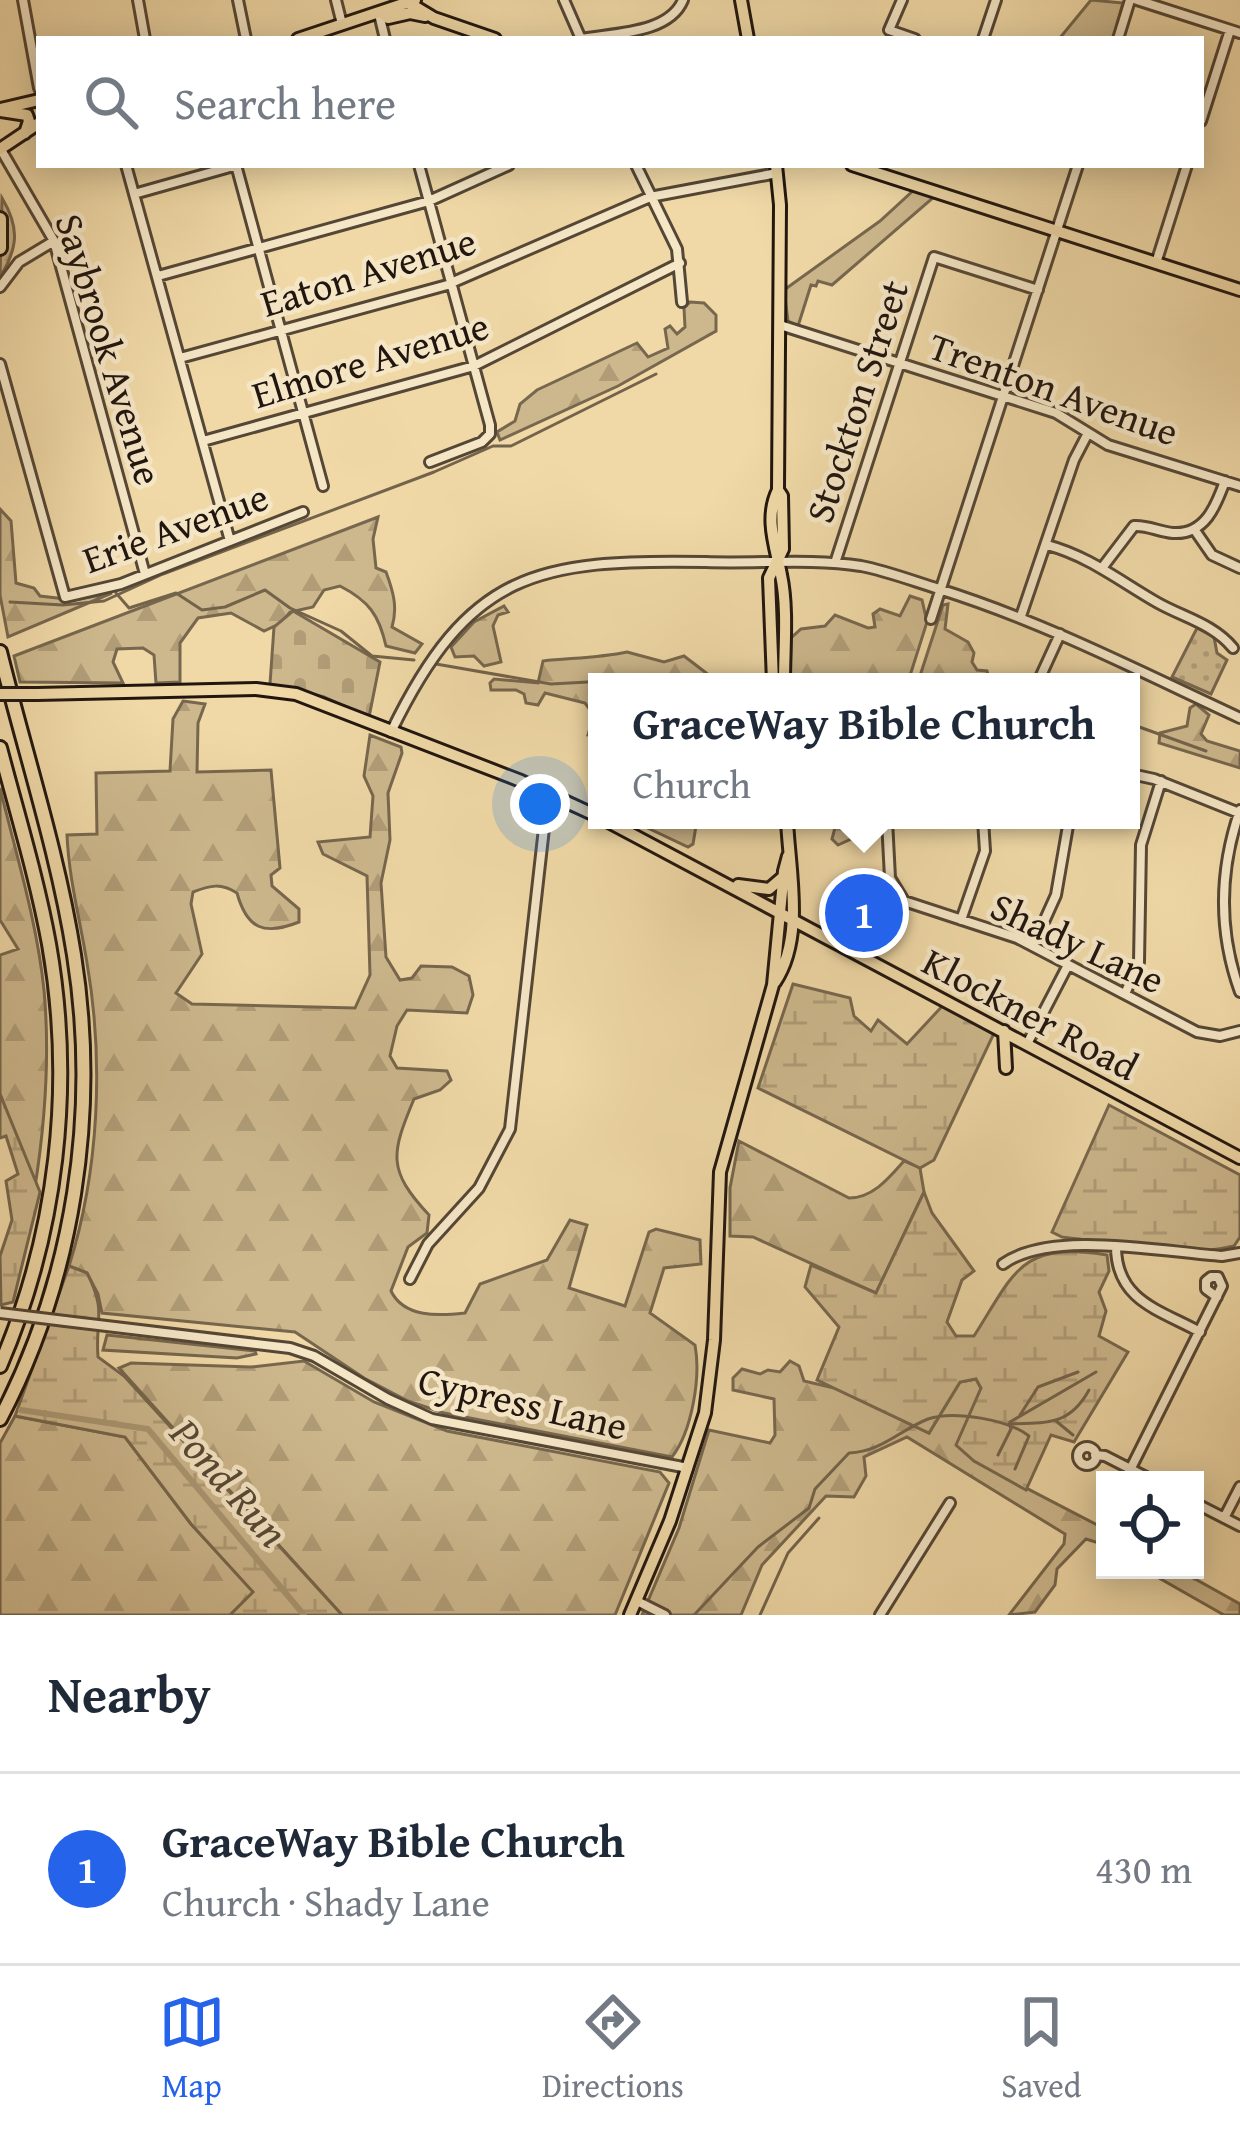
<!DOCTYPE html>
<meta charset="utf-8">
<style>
:root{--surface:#fff;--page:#f6f6f7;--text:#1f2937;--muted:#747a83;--line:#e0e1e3;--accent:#2563eb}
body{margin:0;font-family:"Gentium Book Plus",serif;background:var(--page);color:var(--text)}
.controls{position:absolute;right:36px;bottom:36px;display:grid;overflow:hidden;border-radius:0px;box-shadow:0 6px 30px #0003}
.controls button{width:108px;height:108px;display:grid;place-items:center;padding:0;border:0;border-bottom:3px solid var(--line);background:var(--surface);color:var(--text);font:60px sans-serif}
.you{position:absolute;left:540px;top:804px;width:42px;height:42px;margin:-30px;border:9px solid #fff;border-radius:50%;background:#1a73e8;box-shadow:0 0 0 18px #1a73e833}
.badge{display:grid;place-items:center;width:78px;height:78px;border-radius:50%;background:var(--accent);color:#fff;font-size:39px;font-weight:700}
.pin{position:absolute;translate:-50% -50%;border:6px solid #fff;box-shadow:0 3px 12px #0006}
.popup{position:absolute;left:588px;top:673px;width:552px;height:156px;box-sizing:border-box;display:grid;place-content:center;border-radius:0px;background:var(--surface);filter:drop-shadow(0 3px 9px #0005);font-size:39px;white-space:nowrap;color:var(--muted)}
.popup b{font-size:45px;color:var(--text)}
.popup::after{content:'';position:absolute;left:50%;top:100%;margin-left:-24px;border:24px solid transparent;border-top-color:var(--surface)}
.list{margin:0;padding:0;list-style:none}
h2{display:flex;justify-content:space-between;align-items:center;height:156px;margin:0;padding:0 48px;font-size:51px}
h2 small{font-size:39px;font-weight:400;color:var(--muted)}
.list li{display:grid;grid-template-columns:78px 1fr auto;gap:36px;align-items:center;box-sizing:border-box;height:192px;padding:0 48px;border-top:3px solid var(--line)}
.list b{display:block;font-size:45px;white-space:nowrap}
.list p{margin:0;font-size:39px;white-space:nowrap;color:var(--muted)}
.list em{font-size:39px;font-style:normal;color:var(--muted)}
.icon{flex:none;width:66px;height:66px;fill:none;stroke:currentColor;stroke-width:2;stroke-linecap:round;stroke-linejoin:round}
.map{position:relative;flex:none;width:1240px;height:1615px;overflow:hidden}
.search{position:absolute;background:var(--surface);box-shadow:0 6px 30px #0003;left:36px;right:36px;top:36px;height:132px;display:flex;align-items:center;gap:30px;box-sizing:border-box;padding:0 42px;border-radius:0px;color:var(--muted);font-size:45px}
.sheet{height:348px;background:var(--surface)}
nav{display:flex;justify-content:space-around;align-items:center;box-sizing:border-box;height:168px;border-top:3px solid var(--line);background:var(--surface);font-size:33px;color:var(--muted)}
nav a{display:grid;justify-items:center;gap:6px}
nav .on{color:var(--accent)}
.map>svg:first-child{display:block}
.green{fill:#cdb88d;stroke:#77674e;stroke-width:3}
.forest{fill:url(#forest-firs);stroke:#77674e;stroke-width:3}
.wetland{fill:url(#wetland-marsh);stroke:#77674e;stroke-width:3}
.cemetery{fill:url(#cemetery-stones);stroke:#77674e;stroke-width:3}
.park{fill:url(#park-dots);stroke:#77674e;stroke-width:3}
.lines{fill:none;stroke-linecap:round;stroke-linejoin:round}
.stream{stroke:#73634b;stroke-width:3}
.canal{stroke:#aa9773;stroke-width:6}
.minor-casing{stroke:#554735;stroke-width:14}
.major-casing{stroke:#21160f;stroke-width:16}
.highway-casing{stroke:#21160f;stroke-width:18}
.minor{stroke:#f5e6c6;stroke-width:8}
.major{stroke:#f0d9a7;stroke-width:10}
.highway{stroke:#f0d9a7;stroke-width:12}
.minor-bridge-casing{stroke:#554735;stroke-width:14;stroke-linecap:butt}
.major-bridge-casing{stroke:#21160f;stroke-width:16;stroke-linecap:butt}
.minor-bridge{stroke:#f5e6c6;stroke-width:8}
.major-bridge{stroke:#f0d9a7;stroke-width:10}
.labels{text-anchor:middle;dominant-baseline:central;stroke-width:9;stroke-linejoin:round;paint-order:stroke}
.street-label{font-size:39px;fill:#21160f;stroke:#f5e6c6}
.water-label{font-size:42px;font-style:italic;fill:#584a37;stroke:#f5e6c6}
</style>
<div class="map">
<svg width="1240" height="1615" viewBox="0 0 1240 1615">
<defs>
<pattern id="forest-firs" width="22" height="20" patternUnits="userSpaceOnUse" patternTransform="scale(3)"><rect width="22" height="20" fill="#cdb88d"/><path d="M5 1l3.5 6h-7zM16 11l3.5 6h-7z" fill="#b09d78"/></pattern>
<pattern id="wetland-marsh" width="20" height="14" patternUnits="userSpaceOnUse" patternTransform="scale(3)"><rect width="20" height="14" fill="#cdb88d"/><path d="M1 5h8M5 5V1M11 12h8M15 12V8" fill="none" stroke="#b09d78"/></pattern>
<pattern id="cemetery-stones" width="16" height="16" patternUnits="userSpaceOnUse" patternTransform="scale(3)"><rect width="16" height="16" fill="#cdb88d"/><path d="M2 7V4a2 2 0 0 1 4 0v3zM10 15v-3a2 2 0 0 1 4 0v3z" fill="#b09d78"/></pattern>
<pattern id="park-dots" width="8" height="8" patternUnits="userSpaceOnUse" patternTransform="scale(3)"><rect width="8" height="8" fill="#cdb88d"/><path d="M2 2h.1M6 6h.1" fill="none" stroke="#b09d78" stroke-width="1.8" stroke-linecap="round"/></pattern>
</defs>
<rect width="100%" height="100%" fill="#f0d9a7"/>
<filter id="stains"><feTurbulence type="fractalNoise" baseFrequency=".00167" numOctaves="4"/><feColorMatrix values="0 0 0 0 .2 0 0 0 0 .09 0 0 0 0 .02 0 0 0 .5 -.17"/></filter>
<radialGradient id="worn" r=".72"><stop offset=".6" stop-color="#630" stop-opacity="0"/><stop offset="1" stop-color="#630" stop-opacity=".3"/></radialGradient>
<path class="green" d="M 1091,0 L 1123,3 L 1113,39 L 1059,39 Z
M 915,189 L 934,197 L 832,285 L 818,281 L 816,286 L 811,285 L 798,326 L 788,321 L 784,290 L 880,221 Z"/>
<path class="forest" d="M 2,198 C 20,228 18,248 0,277 Z
M 690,302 L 704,303 L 716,315 L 716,331 L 618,386 L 500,440 L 497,432 L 515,421 L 520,404 L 537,390 L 637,343 L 648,357 L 668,348 L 665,329 L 670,326 L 677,334 L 685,327 L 684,308 Z
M 0,509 L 11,521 L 16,583 L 34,588 L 40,596 L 74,600 L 112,593 L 8,637 L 0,595 Z
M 378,517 L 373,539 L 376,568 L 386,572 C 393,591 398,607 392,627 L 422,644 L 415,653 L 386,646 C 379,615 369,601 340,586 L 324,590 L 313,607 L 290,612 L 281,623 L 264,631 L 231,613 L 198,618 L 180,643 L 180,682 L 156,683 L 154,655 L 143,648 L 117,649 L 113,662 L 123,683 L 20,682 L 14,656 Z
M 910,596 L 922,600 L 927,622 L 908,682 L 790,682 L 791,638 L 801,629 L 825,626 L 835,615 L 868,628 L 875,627 L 873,614 L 880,609 L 900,616 Z
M 948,604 L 945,629 L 968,642 L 974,653 L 972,662 L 977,670 L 987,671 L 990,682 L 918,682 L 943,605 Z
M 504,606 L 508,612 L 498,615 L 493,626 L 501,662 L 484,666 L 474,656 L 455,657 L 451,647 L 474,622 Z
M 627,652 L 664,662 L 684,656 L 718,682 L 597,682 L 597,736 L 588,735 L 594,715 L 585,703 L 545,693 L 538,705 L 526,703 L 524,694 L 516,690 L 491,690 L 490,683 L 494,679 L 538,683 L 543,661 C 570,658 599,658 627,652 Z
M 183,701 L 205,704 L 198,723 L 197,772 L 271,770 L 280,868 L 271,875 L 272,886 L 299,909 L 299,922 C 264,936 247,929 237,893 C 221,883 211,885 193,892 L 191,904 L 202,954 L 176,993 L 192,1004 L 355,1008 L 370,975 L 367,876 L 323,854 L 318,842 L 370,837 L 373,796 L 364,776 L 370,735 L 401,747 L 402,753 L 388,793 L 390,840 L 381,883 L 386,957 L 400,980 L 412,978 L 421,966 L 452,967 L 469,976 L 473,995 L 467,1013 L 407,1010 L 397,1026 L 390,1056 L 397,1068 L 447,1071 L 451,1080 L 440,1090 L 414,1099 C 391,1154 387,1170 429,1215 L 427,1233 L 408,1247 L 391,1291 C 404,1318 439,1316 465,1313 L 480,1284 L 547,1260 L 570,1220 L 587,1225 L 569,1288 L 625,1306 L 649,1232 L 656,1229 L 700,1240 L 701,1264 L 664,1268 L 650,1313 L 695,1345 C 701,1377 692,1431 672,1457 L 444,1413 L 408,1401 L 364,1378 L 295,1332 L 102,1313 L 98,1294 L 87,1273 L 69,1266 C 99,1171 104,1061 87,963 C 80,919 69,880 67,835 L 97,834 L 96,773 L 170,771 L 173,719 Z
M 1196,704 L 1209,715 L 1201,734 L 1207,741 L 1240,751 L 1240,768 L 1159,743 L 1160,733 L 1187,726 L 1190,708 Z
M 0,788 C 16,854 37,922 44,990 C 50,1055 45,1123 35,1187 L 0,1094 L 0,955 L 18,949 L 0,920 Z
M 697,820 L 693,844 L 688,847 L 633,821 Z
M 837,820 L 875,820 L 875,828 L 838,845 L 832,839 Z
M 739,1141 L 849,1198 C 873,1198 889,1178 904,1161 L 920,1168 L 924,1192 L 876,1293 L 753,1237 L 730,1236 L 730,1188 Z
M 107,1335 L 255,1351 L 256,1354 L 237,1358 L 103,1350 Z
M 304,1361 L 374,1402 L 447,1431 L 660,1472 L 669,1483 L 615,1615 L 342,1615 L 119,1368 L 131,1363 L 251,1367 Z
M 790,1361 L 799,1366 L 804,1381 L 834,1388 L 929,1433 L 960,1382 L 976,1379 L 981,1388 L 974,1461 L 1105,1529 L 1105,1545 L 1086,1539 L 1057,1569 L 1055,1585 L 1035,1612 L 1009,1615 L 1064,1544 L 1065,1534 L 907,1437 L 864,1457 L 866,1476 L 854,1497 L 826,1496 L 762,1565 L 741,1615 L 642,1615 L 679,1528 L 709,1430 L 770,1443 L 775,1435 L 774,1399 L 733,1390 L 733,1378 L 742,1369 L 760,1374 L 768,1370 L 780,1372 Z
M 15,1416 L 125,1437 L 191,1524 L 254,1592 L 230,1615 L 0,1615 L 0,1443 Z
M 1145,1570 L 1179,1570 L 1240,1604 L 1240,1615 L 1224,1615 Z"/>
<path class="wetland" d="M 793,984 L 850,998 L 854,1016 L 871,1031 L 878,1020 L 907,1044 L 947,1001 L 997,1027 L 934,1160 L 920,1168 L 758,1088 Z
M 0,1094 L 40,1192 L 13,1302 L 1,1305 L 0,1256 L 12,1220 L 6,1181 L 18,1174 L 6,1136 L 0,1138 Z
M 1109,1105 L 1240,1175 L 1240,1237 L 1234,1246 C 1180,1259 1117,1243 1062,1237 L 1052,1232 Z
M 924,1192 L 932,1213 L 974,1271 L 962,1280 L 947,1322 L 956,1336 L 974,1336 C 1015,1272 1020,1241 1107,1255 L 1109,1271 L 1099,1292 L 1106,1311 L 1099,1336 L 1128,1352 L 1074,1442 L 1051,1435 L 1026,1490 L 974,1461 L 956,1445 L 981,1388 L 976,1379 L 960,1382 L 929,1433 L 817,1380 L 839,1327 L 805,1287 L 811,1265 L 876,1293 Z
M 69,1266 L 87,1273 C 107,1312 95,1319 98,1357 L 124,1376 L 342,1615 L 230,1615 L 253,1592 L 191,1524 L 125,1437 L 15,1416 Z"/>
<path class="cemetery" d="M 293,611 L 380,662 L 369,717 L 324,697 L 270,684 L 274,627 Z"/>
<path class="park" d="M 1197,628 L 1214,637 L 1217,653 L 1227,660 L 1211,694 L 1172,677 Z"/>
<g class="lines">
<path class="stream" d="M 116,593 L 129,608 L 176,593 L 202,610 L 225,607 L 265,590 L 290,608 L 341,631 L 372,656 L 414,660
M 10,602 L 63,605 L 104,601 L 163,574 L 434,472 L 493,446 L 511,446 L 656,374
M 436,664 L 551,684 L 681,677 L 698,677 L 708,682
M 1131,724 L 1206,751
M 1020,1415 L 1038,1387 L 1078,1372
M 1056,1421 L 1073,1435
M 1010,1422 L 1096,1372
M 998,1455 L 1011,1429 L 1009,1424 C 1048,1423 1070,1425 1089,1390
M 694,1615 L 758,1547 L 809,1508 L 815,1489 L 849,1453 C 881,1452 900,1430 928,1419 C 954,1410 1009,1420 1029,1436 L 1015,1469
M 760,1615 L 788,1553 L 819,1518"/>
<path class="canal" d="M 21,1410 L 148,1429 L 304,1615"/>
<defs>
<path id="minor" d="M 23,0 L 39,88
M 138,0 L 145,39
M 238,0 L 246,39
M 336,0 L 342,24
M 564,0 L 581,39
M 902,0 L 889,30 L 915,39
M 1137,0 L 1240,33
M 379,14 L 385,39
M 581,39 C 613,33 669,34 683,0
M 983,39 L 996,0
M 1118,39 L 1130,0
M 1201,121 L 1230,30
M 0,148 L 54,241 L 145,574
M 126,165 L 230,541
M 236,165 L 323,486
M 419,165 L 490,425 L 490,434 L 482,442 L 430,462
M 636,165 L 677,249 L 682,302
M 134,194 L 237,165
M 1156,263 L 1187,165
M 158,276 L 429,201 L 509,165
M 451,283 L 650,197 L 777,173
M 0,287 L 19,262 L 54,241
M 780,325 L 1056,413 L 1108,445 L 1240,486
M 180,358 L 451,284
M 0,364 L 65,597 L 121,584 L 303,512
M 203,441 L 474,366 L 680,263
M 1194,529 L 1212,555 L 1240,568
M 1047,545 C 1089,556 1121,582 1158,603 C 1185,618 1213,624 1233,648
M 835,563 L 934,257 L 1038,290
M 1102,568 L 1134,526 C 1148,525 1159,532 1173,533 C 1205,535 1216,506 1225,481
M 1021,616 L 1074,460 L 1088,433
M 931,619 L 1078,165
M 1038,682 L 1060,634
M 391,732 C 469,571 537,559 706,562 C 757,564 810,558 861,566 C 887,571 913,581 939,589 C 1044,622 1141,672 1240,718
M 1131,774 L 1154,779 L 1239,813
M 1240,810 C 1219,871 1218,931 1240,992
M 887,820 L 890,878 L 904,901 L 1017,938 L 1197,1032 L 1220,1036 L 1240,1031
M 961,920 L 985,851 L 983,820
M 1033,946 L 1056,895 L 1069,820
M 1125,994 L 1139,962 L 1141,845 L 1161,781
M 1027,1044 L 1068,965
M 1116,1248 C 1117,1301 1160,1310 1200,1332
M 1003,1264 C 1051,1229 1163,1252 1222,1256 L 1240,1253
M 410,1279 L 428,1244 L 479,1188 L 510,1129 L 548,793
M 65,1321 L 290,1348 L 314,1356 L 388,1399 L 432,1419 L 688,1468
M1078 1456a9 9 0 1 1 18 0a9 9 0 1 1-18 0Z
M 1095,1455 L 1105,1456 L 1152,1480
M 1131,1468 L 1222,1286 L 1218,1277 L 1211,1277 L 1206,1281 L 1206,1289 L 1217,1297
M 1195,1503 L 1240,1526
M 1224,1518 L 1240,1487
M 637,1601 L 665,1615
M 880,1615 L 950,1503"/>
<path id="major" d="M 741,0 L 748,39
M 409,3 L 434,18 L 495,39
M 382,13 L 388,18 L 410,13 L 425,16
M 298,39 L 415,0
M 1,109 L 39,100
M 0,111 L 27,115 L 29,121 L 25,133
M 0,149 L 39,123
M 852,165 L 1240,290
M 778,490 C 764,518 776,548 781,575 C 788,608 784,648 784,682
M 773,682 L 769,578 L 783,549 L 782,496 L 778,490 L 780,205 L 776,165
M 37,694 L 256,689 L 296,694 L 521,781 L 597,816
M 605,820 L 1240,1158
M 738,885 L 769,889 L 783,877
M 775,982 C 805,937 789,870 787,820
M 1004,1031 L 1006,1068
M 630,1615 L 670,1521 L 705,1413 L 714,1340 L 720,1172 L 773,985 L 784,871 L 788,856"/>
<path id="highway" d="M 0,219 L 0,248
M 0,652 C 25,753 58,853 74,955 C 99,1112 74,1278 0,1419
M 0,748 C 17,813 37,878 49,944 C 74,1086 57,1234 0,1366"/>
</defs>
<use href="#minor" class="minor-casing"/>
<use href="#major" class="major-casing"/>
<use href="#highway" class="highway-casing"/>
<use href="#minor" class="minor"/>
<use href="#major" class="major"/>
<use href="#highway" class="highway"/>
<defs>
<path id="minor-bridge" d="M 0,1313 L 65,1321"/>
<path id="major-bridge" d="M 0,694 L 37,694"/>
</defs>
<use href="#minor-bridge" class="minor-bridge-casing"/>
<use href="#major-bridge" class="major-bridge-casing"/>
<use href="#minor-bridge" class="minor-bridge"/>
<use href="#major-bridge" class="major-bridge"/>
</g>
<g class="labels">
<g class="street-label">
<text transform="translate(368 271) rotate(-17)">Eaton Avenue</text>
<text transform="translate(110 349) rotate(73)">Saybrook Avenue</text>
<text transform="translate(370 359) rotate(-17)">Elmore Avenue</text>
<text transform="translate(1054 388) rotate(20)">Trenton Avenue</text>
<text transform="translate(856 401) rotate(-72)">Stockton Street</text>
<text transform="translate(175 527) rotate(-20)">Erie Avenue</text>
<text transform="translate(1078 942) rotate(25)">Shady Lane</text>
<text transform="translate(1031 1013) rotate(28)">Klockner Road</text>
<text transform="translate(523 1402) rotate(13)">Cypress Lane</text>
</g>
<g class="water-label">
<text transform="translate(230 1482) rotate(49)">Pond Run</text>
</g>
</g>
<rect width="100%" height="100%" filter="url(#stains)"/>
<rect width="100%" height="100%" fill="url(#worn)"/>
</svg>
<div class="controls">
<button><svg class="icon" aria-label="locate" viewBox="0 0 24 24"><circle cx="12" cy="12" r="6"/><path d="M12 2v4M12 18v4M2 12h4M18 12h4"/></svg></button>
</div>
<div class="you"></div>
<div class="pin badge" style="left:864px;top:913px">1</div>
<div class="popup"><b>GraceWay Bible Church</b>Church</div>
<div class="search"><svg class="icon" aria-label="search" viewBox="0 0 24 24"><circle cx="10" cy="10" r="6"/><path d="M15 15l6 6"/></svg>Search here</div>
</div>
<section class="sheet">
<h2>Nearby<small></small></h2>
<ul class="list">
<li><span class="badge">1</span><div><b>GraceWay Bible Church</b><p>Church · Shady Lane</p></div><em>430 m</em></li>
</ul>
</section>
<nav>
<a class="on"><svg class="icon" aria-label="map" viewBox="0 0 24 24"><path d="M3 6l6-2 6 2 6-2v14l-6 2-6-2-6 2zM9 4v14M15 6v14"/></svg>Map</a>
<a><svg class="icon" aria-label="directions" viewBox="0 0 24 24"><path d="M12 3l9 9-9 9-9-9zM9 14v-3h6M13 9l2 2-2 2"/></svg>Directions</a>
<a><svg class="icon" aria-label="saved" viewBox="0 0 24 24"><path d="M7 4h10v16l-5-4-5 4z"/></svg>Saved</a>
</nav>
